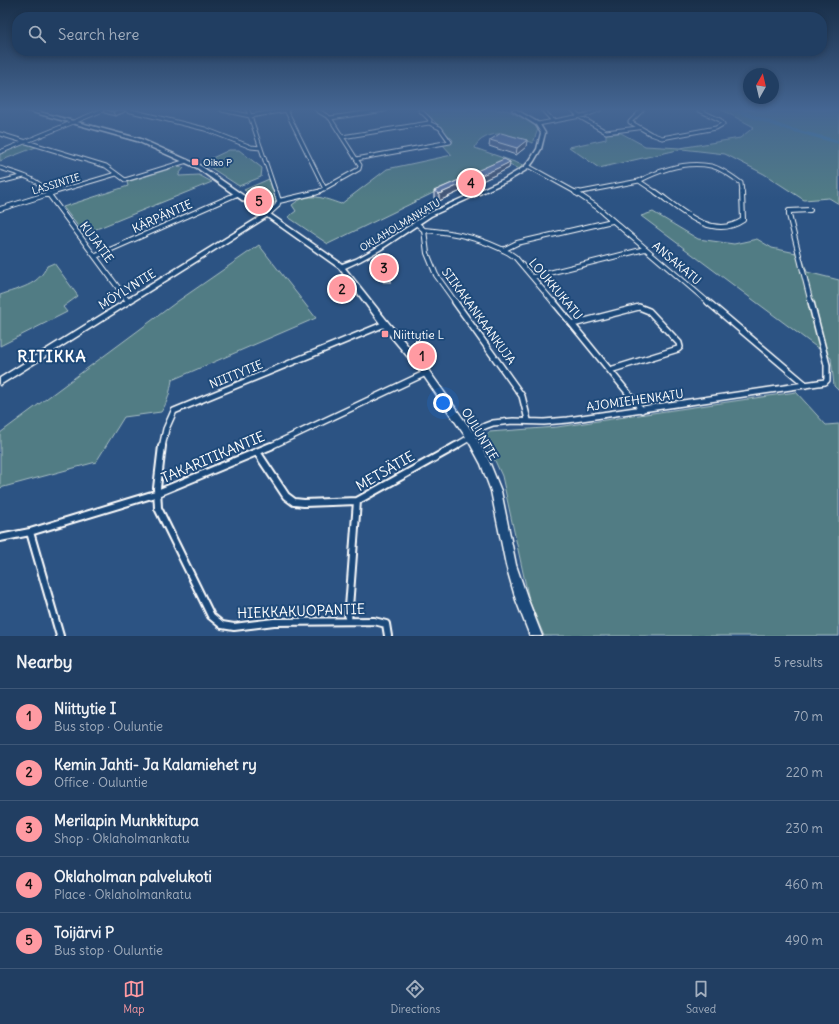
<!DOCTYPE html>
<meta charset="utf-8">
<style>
:root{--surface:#213e62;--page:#2d496b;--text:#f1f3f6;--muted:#a2aebe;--line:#3e5777;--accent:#ff9aa2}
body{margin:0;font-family:Delius,sans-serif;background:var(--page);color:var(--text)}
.compass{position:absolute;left:743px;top:68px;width:36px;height:36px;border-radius:50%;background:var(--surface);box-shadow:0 2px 6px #0003;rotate:8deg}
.you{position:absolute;left:443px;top:403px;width:14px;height:14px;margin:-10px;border:3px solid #fff;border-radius:50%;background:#1a73e8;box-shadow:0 0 0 6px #1a73e833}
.badge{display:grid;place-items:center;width:26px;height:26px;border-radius:50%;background:var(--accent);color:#111;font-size:13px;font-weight:700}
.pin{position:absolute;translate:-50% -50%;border:2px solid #fff;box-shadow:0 1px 4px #0006}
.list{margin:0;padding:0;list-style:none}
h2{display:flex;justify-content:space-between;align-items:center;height:52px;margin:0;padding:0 16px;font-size:17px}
h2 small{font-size:13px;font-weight:400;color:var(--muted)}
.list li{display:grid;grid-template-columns:26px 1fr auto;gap:12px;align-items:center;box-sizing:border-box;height:56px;padding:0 16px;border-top:1px solid var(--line)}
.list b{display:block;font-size:15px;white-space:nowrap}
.list p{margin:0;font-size:13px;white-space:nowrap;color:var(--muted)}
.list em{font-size:13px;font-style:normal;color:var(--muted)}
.icon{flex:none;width:22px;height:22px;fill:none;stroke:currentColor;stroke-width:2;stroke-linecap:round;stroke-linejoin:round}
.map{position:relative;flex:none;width:839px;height:636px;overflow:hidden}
.search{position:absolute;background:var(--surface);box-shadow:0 2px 6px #0003;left:12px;right:12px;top:12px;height:44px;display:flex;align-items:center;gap:10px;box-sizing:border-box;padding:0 14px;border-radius:16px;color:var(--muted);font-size:15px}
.sheet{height:332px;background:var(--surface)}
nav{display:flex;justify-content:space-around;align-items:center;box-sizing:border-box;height:56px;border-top:1px solid var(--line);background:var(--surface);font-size:11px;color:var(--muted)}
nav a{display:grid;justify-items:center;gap:2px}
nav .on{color:var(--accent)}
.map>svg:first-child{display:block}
.green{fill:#517c84;stroke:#a8bec2}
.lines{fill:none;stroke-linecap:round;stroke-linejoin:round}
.river{fill:#467ea0;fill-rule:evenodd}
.street-far3-casing{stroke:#fff;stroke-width:5}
.street-far2-casing{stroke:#fff;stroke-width:6}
.street-far1-casing{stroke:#fff;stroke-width:8}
.street-casing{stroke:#fff;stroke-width:10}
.secondary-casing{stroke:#fff;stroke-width:3}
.street-far3{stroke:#1f4a7a;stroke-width:3}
.street-far2{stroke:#1f4a7a;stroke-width:4}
.street-far1{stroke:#1f4a7a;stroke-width:5}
.street{stroke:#1f4a7a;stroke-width:6}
.secondary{fill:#1f4a7a;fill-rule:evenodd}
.wall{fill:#51678f;stroke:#fff}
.shaded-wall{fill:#425474;stroke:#fff}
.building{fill:#5e78a6;stroke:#fff}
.poi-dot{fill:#ff9aa2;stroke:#1f4a7a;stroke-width:1.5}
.labels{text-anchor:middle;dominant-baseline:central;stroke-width:4;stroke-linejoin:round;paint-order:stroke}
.far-poi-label{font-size:10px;fill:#fff;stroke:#1f4a7a;text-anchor:start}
.far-street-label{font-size:10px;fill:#fff;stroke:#1f4a7a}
.street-label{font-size:12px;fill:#fff;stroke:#1f4a7a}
.poi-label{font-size:12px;fill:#fff;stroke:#1f4a7a;text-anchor:start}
.near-street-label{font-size:14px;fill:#fff;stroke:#1f4a7a}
.district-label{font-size:16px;font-weight:bold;letter-spacing:1px;fill:#fff;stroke:#1f4a7a}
</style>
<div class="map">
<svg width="839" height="636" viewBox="0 0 839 636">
<rect width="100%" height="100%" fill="#2c5383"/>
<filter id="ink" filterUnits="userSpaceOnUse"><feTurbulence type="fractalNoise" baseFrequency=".025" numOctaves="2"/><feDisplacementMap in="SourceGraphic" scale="8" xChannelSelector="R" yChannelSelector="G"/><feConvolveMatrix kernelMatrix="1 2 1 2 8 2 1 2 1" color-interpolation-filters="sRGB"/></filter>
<g filter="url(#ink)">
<path class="green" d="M 423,110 L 507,110 L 531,122 L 538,129 L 533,143 C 523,140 512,135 502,134 C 492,133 477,139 475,148 L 523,165 L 519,169 L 499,161 L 328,244 L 288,217 L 296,211 L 292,205 C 309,191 323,198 341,204 L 387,169 L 452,155 L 443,145 L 452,143 L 453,140 Z
M 722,110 L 839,110 L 839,204 L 829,198 L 804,200 L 764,174 L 725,154 L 682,149 L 599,168 L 569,147 L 606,139 L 606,134 L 621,133 L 645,146 L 680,148 L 740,138 L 754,127 Z
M 25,143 L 36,147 L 0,161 L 0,154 Z
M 229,150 L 239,150 L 262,168 L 261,177 L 239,186 L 205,164 L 208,160 Z
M 179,166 L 184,168 L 179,174 L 179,176 L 199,175 L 212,182 L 84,234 L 63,207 L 128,186 L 127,182 Z
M 269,179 L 276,200 L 274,204 L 268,205 L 244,190 Z
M 653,212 L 698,239 L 734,244 L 757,239 L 772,248 L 801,254 L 807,272 L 839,280 L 839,391 L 834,386 L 831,358 L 641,216 Z
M 259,245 L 316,318 L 172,380 C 170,392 168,402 161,412 L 124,417 L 96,462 L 0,488 L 0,433 L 178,301 Z
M 54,263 L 78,296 L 63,307 L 67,312 L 0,346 L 0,295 C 19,288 38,286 47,266 Z
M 796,392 L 826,425 L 839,424 L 839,636 L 544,636 L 529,600 L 502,476 L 485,439 L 489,432 L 557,427 Z"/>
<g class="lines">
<path class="river" d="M 735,110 L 742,110 L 787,127 L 839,140 L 839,144 L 783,129 L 740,114 Z"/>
<defs>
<path id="street-far3" d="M 127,110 L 205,129 L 251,147 L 261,148
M 222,110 L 250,116 L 287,110
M 248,110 L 276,193
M 286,110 L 325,189
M 420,110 L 430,120 L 429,123
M 543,110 L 553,121
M 573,110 L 580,117 L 606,132 L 638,128
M 642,110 L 630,122 L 651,134 L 662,138 L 716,128 L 723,124 L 720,120 L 699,110
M 330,118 L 385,110
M 538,124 L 586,115 L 599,110
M 0,134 L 106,166 L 125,180 L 187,161
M 342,137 L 429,123
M 0,152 L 103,110
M 356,159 L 450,142 L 440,128 L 429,123
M 528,166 L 577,193
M 0,168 C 18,174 36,177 48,193
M 639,181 L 657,193
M 639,181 C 660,170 687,161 711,166 C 721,168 733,177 741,183 L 742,193
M 0,182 L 24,176
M 52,193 L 116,174
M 316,193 L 359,169 L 360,165 L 330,118 L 317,110
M 576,193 L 639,181"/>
<path id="street-far2" d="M 47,192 L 128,301
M 276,192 L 279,201
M 575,192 L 597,207 L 709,303
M 656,192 C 681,210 712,241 743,220 L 742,192
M 576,193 L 579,192
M 0,209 L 55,192
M 810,210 L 789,211 L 789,215 L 811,303
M 267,215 L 277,206 L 279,201 L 318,192
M 416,223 L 424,230 L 427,253 L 436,275 L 456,303
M 424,230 C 453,232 484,239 509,253 L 515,257 L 554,303
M 503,250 L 517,243 L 612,221
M 96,256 L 237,194
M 533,277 L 645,249"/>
<path id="street-far1" d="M 455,302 L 522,396 L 528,420
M 554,302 L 642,410
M 708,302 L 806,385
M 573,324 L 639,307 L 649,311 L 679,343 L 680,347 L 678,349 L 610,370
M 162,447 L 166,429 L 174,411 L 385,324
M 269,447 L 426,373
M 454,447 L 471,437 L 477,430 L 485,426 L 493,423 L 513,421 L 544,422 L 568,420 L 825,382 L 827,380 L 827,365 L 811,302"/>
<path id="street" d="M 162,446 L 157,488 L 158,508 L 211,616 L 222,625 L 234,627 L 274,622 L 374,621 L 386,624 L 388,636
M 257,452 L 286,496 L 294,502 L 304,503 L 357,501 L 456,446
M 30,532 L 60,636
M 0,538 L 30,532 L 155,494 L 271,446
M 348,621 L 357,501"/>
<path id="secondary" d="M 25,110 L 32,110 L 141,139 L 201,166 L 342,264 L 356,259 L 376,248 L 427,214 L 504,179 L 524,167 L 530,160 L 537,149 L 541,133 L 536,125 L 512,110 L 517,110 L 539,123 L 545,133 L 541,149 L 534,161 L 528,169 L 508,181 L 431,216 L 380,250 L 360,261 L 345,268 L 388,322 L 429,371 L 474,434 L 488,459 L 501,491 L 516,565 L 528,600 L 542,636 L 530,636 L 516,600 L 506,565 L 491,491 L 481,464 L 468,440 L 423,375 L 382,326 L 339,268 L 267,217 L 0,385 L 0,378 L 263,215 L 197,168 L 137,141 Z"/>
</defs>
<use href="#street-far3" class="street-far3-casing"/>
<use href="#street-far2" class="street-far2-casing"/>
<use href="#street-far1" class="street-far1-casing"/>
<use href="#street" class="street-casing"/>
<use href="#secondary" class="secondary-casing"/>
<use href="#street-far3" class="street-far3"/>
<use href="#street-far2" class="street-far2"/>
<use href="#street-far1" class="street-far1"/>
<use href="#street" class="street"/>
<use href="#secondary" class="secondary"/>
</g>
<path class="wall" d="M 103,110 L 124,110 L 125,112 L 115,116 L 104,113 Z
M 490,140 L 527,140 L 526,147 L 516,155 L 489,146 Z
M 510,162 L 509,168 L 497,174 L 439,201 L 434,198 L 434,191 L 464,178 L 464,174 L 472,173 Z
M 391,257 L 391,282 L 383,282 L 383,274 L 376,275 L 375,269 Z
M 334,282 L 350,291 L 342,295 L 334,286 Z"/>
<path class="shaded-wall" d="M 117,110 L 124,110 L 125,112 L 115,116 L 113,112 Z
M 527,140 L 526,147 L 516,155 L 517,148 Z
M 510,162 L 509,168 L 497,174 L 439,201 L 439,194 Z
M 349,288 L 350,291 L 342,295 L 341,291 Z"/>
<path class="building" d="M 107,110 L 117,110 L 113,112 Z
M 501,133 L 527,140 L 517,148 L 490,140 Z
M 504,159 L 510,162 L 498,168 L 439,194 L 434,191 L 468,176 L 464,174 L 469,171 L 472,173 Z
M 376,257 L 391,257 L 391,276 L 383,277 L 383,269 L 375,269 Z
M 342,279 L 349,288 L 341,291 L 334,282 Z"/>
</g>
<linearGradient id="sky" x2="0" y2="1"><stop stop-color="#182e48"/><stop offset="0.55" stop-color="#456693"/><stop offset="1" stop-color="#456693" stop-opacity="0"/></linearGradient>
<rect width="839" height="199" fill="url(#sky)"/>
<g class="poi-dot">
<rect x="191" y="158" width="8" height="8" rx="2"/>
<rect x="381" y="330" width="8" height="8" rx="2"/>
</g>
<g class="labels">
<g class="far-poi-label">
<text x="203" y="162">Oiko P</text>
</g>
<g class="far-street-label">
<text transform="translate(56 184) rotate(-17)">LASSINTIE</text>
<text transform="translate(400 225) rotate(-31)">OKLAHOLMANKATU</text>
</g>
<g class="street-label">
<text transform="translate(162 216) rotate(-24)">KÄRPÄNTIE</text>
<text transform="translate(97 242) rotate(53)">KUJATIE</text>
<text transform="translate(677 263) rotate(40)">ANSAKATU</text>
<text transform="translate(127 289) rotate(-32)">MÖYLYNTIE</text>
<text transform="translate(556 289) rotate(50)">LOUKKUKATU</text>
<text transform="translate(479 316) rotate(54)">SIIKAKANKAANKUJA</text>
<text transform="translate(236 374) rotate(-22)">NIITTYTIE</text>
<text transform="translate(635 400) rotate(-8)">AJOMIEHENKATU</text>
<text transform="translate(480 434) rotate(59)">OULUNTIE</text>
</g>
<g class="poi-label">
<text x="393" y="334">Niittytie L</text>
</g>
<g class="near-street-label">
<text transform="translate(213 457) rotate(-23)">TAKARITIKANTIE</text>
<text transform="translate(385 471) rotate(-30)">METSÄTIE</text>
<text transform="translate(301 611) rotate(-2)">HIEKKAKUOPANTIE</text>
</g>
<g class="district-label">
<text x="52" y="356">RITIKKA</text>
</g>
</g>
</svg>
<svg class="compass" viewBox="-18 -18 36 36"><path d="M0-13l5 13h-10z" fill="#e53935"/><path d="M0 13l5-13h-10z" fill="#a2aebe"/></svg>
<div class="you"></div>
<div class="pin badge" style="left:422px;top:356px">1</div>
<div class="pin badge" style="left:342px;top:289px">2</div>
<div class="pin badge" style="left:384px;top:268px">3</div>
<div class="pin badge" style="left:471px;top:183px">4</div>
<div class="pin badge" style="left:259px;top:201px">5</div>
<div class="search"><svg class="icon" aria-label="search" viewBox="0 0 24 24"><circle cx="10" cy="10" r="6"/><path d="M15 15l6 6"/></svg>Search here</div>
</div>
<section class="sheet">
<h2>Nearby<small>5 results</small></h2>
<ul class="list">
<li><span class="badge">1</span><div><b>Niittytie I</b><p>Bus stop · Ouluntie</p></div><em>70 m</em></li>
<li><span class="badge">2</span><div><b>Kemin Jahti- Ja Kalamiehet ry</b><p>Office · Ouluntie</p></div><em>220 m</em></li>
<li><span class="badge">3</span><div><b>Merilapin Munkkitupa</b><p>Shop · Oklaholmankatu</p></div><em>230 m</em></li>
<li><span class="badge">4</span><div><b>Oklaholman palvelukoti</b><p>Place · Oklaholmankatu</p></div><em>460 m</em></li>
<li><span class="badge">5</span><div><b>Toijärvi P</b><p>Bus stop · Ouluntie</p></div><em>490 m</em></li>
</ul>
</section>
<nav>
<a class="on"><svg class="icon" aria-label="map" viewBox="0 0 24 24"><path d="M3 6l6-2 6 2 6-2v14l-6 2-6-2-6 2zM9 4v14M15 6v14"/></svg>Map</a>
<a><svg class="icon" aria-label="directions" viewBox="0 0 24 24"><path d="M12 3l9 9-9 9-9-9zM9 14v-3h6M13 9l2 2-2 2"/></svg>Directions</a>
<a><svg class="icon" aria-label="saved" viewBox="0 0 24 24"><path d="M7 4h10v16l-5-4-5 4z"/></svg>Saved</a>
</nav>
